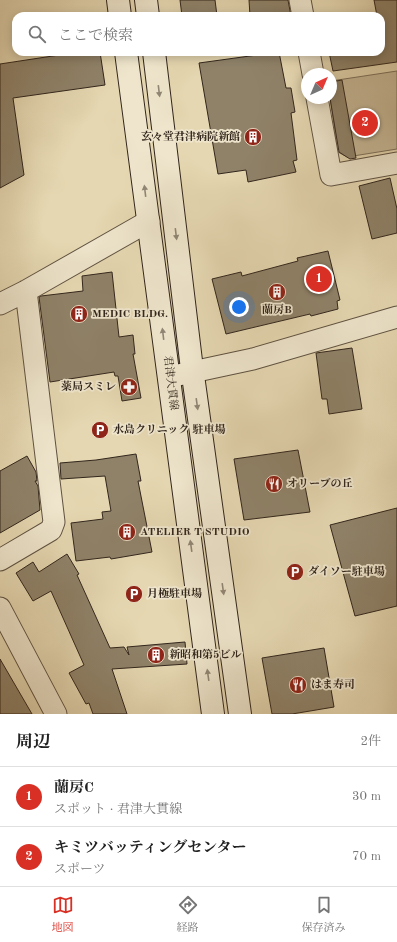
<!DOCTYPE html>
<html lang="ja">
<meta charset="utf-8">
<style>
:root{--surface:#fff;--page:#f2f2f2;--text:#222;--muted:#767676;--line:#e0e0e0;--accent:#d93025}
body{margin:0;font-family:"Old Standard TT","Noto Serif JP",serif;background:var(--page);color:var(--text)}
.compass{position:absolute;left:301px;top:68px;width:36px;height:36px;border-radius:50%;background:var(--surface);box-shadow:0 2px 10px #0003;rotate:44deg}
.you{position:absolute;left:239px;top:307px;width:14px;height:14px;margin:-10px;border:3px solid #fff;border-radius:50%;background:#1a73e8;box-shadow:0 0 0 6px #1a73e833}
.badge{display:grid;place-items:center;width:26px;height:26px;border-radius:50%;background:var(--accent);color:#fff;font-size:13px;font-weight:700}
.pin{position:absolute;translate:-50% -50%;border:2px solid #fff;box-shadow:0 1px 4px #0006}
.list{margin:0;padding:0;list-style:none}
h2{display:flex;justify-content:space-between;align-items:center;height:52px;margin:0;padding:0 16px;font-size:17px}
h2 small{font-size:13px;font-weight:400;color:var(--muted)}
.list li{display:grid;grid-template-columns:26px 1fr auto;gap:12px;align-items:center;box-sizing:border-box;height:60px;padding:0 16px;border-top:1px solid var(--line)}
.list b{display:block;font-size:15px;white-space:nowrap}
.list p{margin:0;font-size:13px;white-space:nowrap;color:var(--muted)}
.list em{font-size:13px;font-style:normal;color:var(--muted)}
.icon{flex:none;width:22px;height:22px;fill:none;stroke:currentColor;stroke-width:2;stroke-linecap:round;stroke-linejoin:round}
.map{position:relative;flex:none;width:397px;height:714px;overflow:hidden}
.search{position:absolute;background:var(--surface);box-shadow:0 2px 10px #0003;left:12px;right:12px;top:12px;height:44px;display:flex;align-items:center;gap:10px;box-sizing:border-box;padding:0 14px;border-radius:12px;color:var(--muted);font-size:15px}
.sheet{height:172px;background:var(--surface)}
nav{display:flex;justify-content:space-around;align-items:center;box-sizing:border-box;height:56px;border-top:1px solid var(--line);background:var(--surface);font-size:11px;color:var(--muted)}
nav a{display:grid;justify-items:center;gap:2px}
nav .on{color:var(--accent)}
.map>svg:first-child{display:block}
.garden{fill:#c7b998;stroke:#7c705a}
.building{fill:#8f8269;stroke:#32261c}
.lines{fill:none;stroke-linecap:round;stroke-linejoin:round}
.street-casing{stroke:#5f5241;stroke-width:23}
.secondary-casing{stroke:#32261c;stroke-width:24}
.street{stroke:#eee5cc;stroke-width:21}
.secondary{stroke:#eee5cc;stroke-width:22}
.oneway{fill:#908674}
.labels{text-anchor:middle;dominant-baseline:central;stroke-width:3.5;stroke-linejoin:round;paint-order:stroke}
.poi-label{font-size:11px;font-weight:bold;fill:#32261c;stroke:#eee5cc;text-anchor:start}
.street-label{font-size:11px;fill:#32261c;stroke:#eee5cc}
</style>
<div class="map">
<svg width="397" height="714" viewBox="0 0 397 714">
<rect width="100%" height="100%" fill="#e5d7b1"/>
<filter id="stains"><feTurbulence type="fractalNoise" baseFrequency=".005" numOctaves="4"/><feColorMatrix values="0 0 0 0 .2 0 0 0 0 .09 0 0 0 0 .02 0 0 0 .5 -.17"/></filter>
<radialGradient id="worn" r=".72"><stop offset=".6" stop-color="#630" stop-opacity="0"/><stop offset="1" stop-color="#630" stop-opacity=".3"/></radialGradient>
<path class="garden" d="M 397,71 L 397,149 L 347,157 L 338,152 L 330,98 L 331,81 Z"/>
<path class="building" d="M 180,0 L 215,0 L 217,16 L 182,16 Z
M 249,0 L 288,0 L 291,16 L 250,16 Z
M 374,0 L 397,0 L 397,62 L 333,71 L 329,52 L 381,52 L 381,16 L 377,16 Z
M 79,52 L 100,52 L 105,85 L 13,98 L 24,175 L 0,188 L 0,64 Z
M 279,52 L 286,88 L 291,88 L 295,112 L 291,113 L 297,160 L 293,161 L 296,172 L 248,182 L 246,170 L 218,174 L 199,63 Z
M 342,80 L 356,158 L 350,159 L 339,152 L 330,98 L 331,82 Z
M 390,178 L 397,209 L 397,233 L 372,239 L 359,186 Z
M 328,251 L 340,300 L 337,301 L 338,309 L 311,316 L 310,314 L 226,334 L 212,279 L 241,272 L 242,276 L 298,261 L 297,258 Z
M 112,272 L 119,337 L 133,335 L 135,354 L 133,354 L 141,398 L 122,401 L 118,376 L 115,376 L 114,372 L 50,382 L 39,297 L 41,296 L 83,291 L 82,276 Z
M 352,348 L 362,409 L 329,414 L 327,399 L 322,399 L 316,353 Z
M 298,450 L 310,512 L 244,520 L 234,459 Z
M 136,454 L 141,481 L 138,481 L 152,552 L 111,559 L 110,557 L 76,561 L 71,523 L 103,519 L 102,512 L 111,511 L 105,476 L 61,479 L 60,463 L 96,460 Z
M 27,456 L 36,472 L 37,481 L 35,481 L 38,486 L 40,510 L 0,533 L 0,471 Z
M 397,508 L 397,606 L 355,616 L 330,525 Z
M 67,554 L 79,574 L 77,575 L 110,648 L 124,647 L 129,655 L 127,647 L 185,642 L 187,664 L 112,669 L 127,714 L 93,714 L 89,703 L 86,704 L 69,673 L 84,665 L 51,591 L 33,601 L 16,573 L 33,562 L 39,572 Z
M 324,648 L 334,707 L 292,714 L 272,714 L 262,658 Z
M 0,659 L 32,714 L 0,714 Z"/>
<g class="lines">
<defs>
<path id="street" d="M 300,0 L 303,16
M 309,52 L 313,74
M 317,98 L 331,175 L 397,163
M 0,304 L 26,291 L 149,221
M 169,377 L 253,359 L 397,317
M 0,560 L 51,530 L 54,522 L 26,291
M 0,608 L 56,714"/>
<path id="secondary" d="M 118,0 L 120,16
M 146,0 L 148,16
M 126,52 L 213,714
M 154,52 L 191,361 L 240,714"/>
</defs>
<use href="#street" class="street-casing"/>
<use href="#secondary" class="secondary-casing"/>
<use href="#street" class="street"/>
<use href="#secondary" class="secondary"/>
</g>
<defs><path id="oneway-solid" d="M-6-.8H1V-3.2L6.5 0L1 3.2V.8H-6Z"/></defs>
<g class="oneway">
<use href="#oneway-solid" transform="translate(159 91) rotate(83)"/>
<use href="#oneway-solid" transform="translate(145 191) rotate(-97)"/>
<use href="#oneway-solid" transform="translate(176 234) rotate(83)"/>
<use href="#oneway-solid" transform="translate(163 334) rotate(-97)"/>
<use href="#oneway-solid" transform="translate(197 404) rotate(82)"/>
<use href="#oneway-solid" transform="translate(191 546) rotate(-98)"/>
<use href="#oneway-solid" transform="translate(223 589) rotate(82)"/>
<use href="#oneway-solid" transform="translate(208 675) rotate(-98)"/>
</g>
<defs>
<symbol id="building-disc" viewBox="-11 -11 22 22"><circle r="9.5" fill="#8f2418" stroke="#eee5cc"/><path d="M-4-6H4V6H1V3H-1V6H-4ZM-2.5-4.3h1.7v1.8h-1.7ZM.8-4.3h1.7v1.8H.8ZM-2.5-1h1.7V.8h-1.7ZM.8-1h1.7V.8H.8Z" fill="#fff"/></symbol>
<symbol id="pharmacy-disc" viewBox="-11 -11 22 22"><circle r="9.5" fill="#8f2418" stroke="#eee5cc"/><path d="M-2-6h4v4h4v4h-4v4h-4v-4h-4v-4h4Z" fill="#fff"/></symbol>
<symbol id="parking-disc" viewBox="-11 -11 22 22"><circle r="9.5" fill="#8f2418" stroke="#eee5cc"/><path d="M-3.5-5.5H1a3.5 3.5 0 0 1 0 7H-1V5.5H-3.5ZM-1-3.4V-.6H.8a1.4 1.4 0 0 0 0-2.8Z" fill="#fff"/></symbol>
<symbol id="restaurant-disc" viewBox="-11 -11 22 22"><circle r="9.5" fill="#8f2418" stroke="#eee5cc"/><path d="M-5-6h1v4h1v-4h1v4h1v-4h1v5L-1.5 .5V6h-2V.5L-5-1ZM5-6V6H3V1.5H1.5Q1.5-4 5-6Z" fill="#fff"/></symbol>
</defs>
<g fill-rule="evenodd">
<use href="#building-disc" x="243" y="127" width="20" height="20"/>
<use href="#building-disc" x="267" y="282" width="20" height="20"/>
<use href="#building-disc" x="69" y="304" width="20" height="20"/>
<use href="#pharmacy-disc" x="119" y="377" width="20" height="20"/>
<use href="#parking-disc" x="90" y="420" width="20" height="20"/>
<use href="#restaurant-disc" x="264" y="474" width="20" height="20"/>
<use href="#building-disc" x="117" y="522" width="20" height="20"/>
<use href="#parking-disc" x="285" y="562" width="20" height="20"/>
<use href="#parking-disc" x="124" y="584" width="20" height="20"/>
<use href="#building-disc" x="146" y="645" width="20" height="20"/>
<use href="#restaurant-disc" x="288" y="675" width="20" height="20"/>
</g>
<g class="labels">
<g class="poi-label">
<text x="240" y="137" text-anchor="end">玄々堂君津病院新館</text>
<text x="277" y="310" text-anchor="middle">蘭房B</text>
<text x="92" y="314">MEDIC BLDG.</text>
<text x="116" y="387" text-anchor="end">薬局スミレ</text>
<text x="113" y="430">水島クリニック 駐車場</text>
<text x="287" y="484">オリーブの丘</text>
<text x="140" y="532">ATELIER T STUDIO</text>
<text x="308" y="572">ダイソー駐車場</text>
<text x="147" y="594">月極駐車場</text>
<text x="169" y="655">新昭和第5ビル</text>
<text x="311" y="685">はま寿司</text>
</g>
<g class="street-label">
<text transform="translate(170 383) rotate(83)">君津大貫線</text>
</g>
</g>
<rect width="100%" height="100%" filter="url(#stains)"/>
<rect width="100%" height="100%" fill="url(#worn)"/>
</svg>
<svg class="compass" viewBox="-18 -18 36 36"><path d="M0-13l5 13h-10z" fill="#e53935"/><path d="M0 13l5-13h-10z" fill="#767676"/></svg>
<div class="you"></div>
<div class="pin badge" style="left:319px;top:279px">1</div>
<div class="pin badge" style="left:365px;top:123px">2</div>
<div class="search"><svg class="icon" aria-label="search" viewBox="0 0 24 24"><circle cx="10" cy="10" r="6"/><path d="M15 15l6 6"/></svg>ここで検索</div>
</div>
<section class="sheet">
<h2>周辺<small>2件</small></h2>
<ul class="list">
<li><span class="badge">1</span><div><b>蘭房C</b><p>スポット · 君津大貫線</p></div><em>30 m</em></li>
<li><span class="badge">2</span><div><b>キミツバッティングセンター</b><p>スポーツ</p></div><em>70 m</em></li>
</ul>
</section>
<nav>
<a class="on"><svg class="icon" aria-label="map" viewBox="0 0 24 24"><path d="M3 6l6-2 6 2 6-2v14l-6 2-6-2-6 2zM9 4v14M15 6v14"/></svg>地図</a>
<a><svg class="icon" aria-label="directions" viewBox="0 0 24 24"><path d="M12 3l9 9-9 9-9-9zM9 14v-3h6M13 9l2 2-2 2"/></svg>経路</a>
<a><svg class="icon" aria-label="saved" viewBox="0 0 24 24"><path d="M7 4h10v16l-5-4-5 4z"/></svg>保存済み</a>
</nav>
